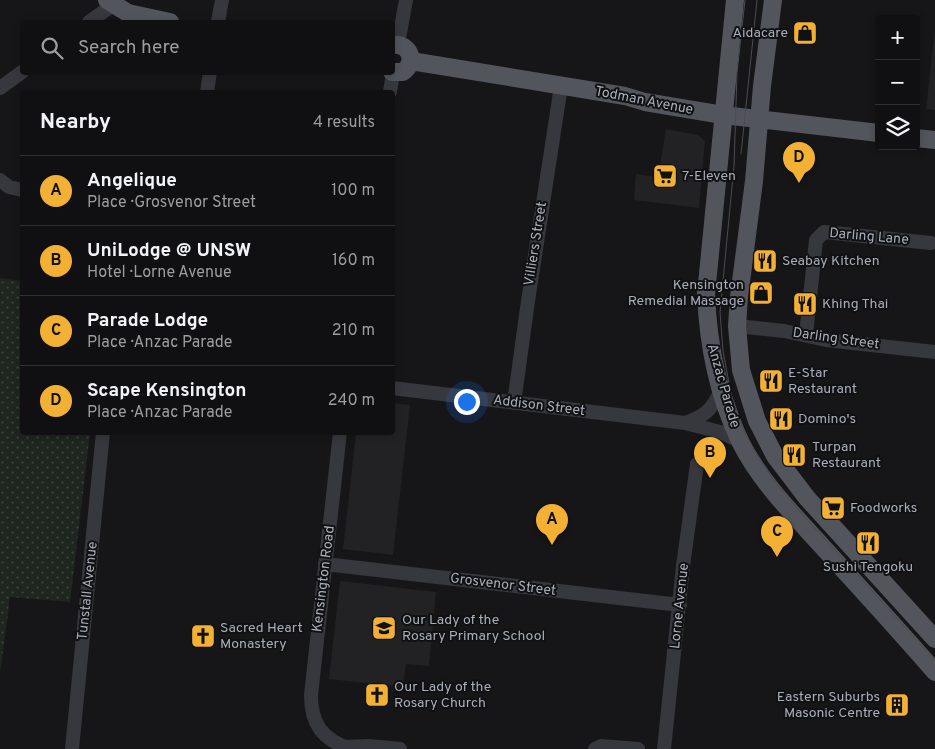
<!DOCTYPE html>
<meta charset="utf-8">
<style>
:root{--surface:#101012;--page:#19191b;--text:#f1f3f6;--muted:#9c9d9f;--line:#303032;--accent:#f2b134}
body{margin:0;font-family:Overpass,sans-serif;background:var(--page);color:var(--text)}
.controls{position:absolute;right:15px;top:15px;display:grid;overflow:hidden;border-radius:5px;box-shadow:0 2px 8px #0003}
.controls button{width:45px;height:45px;display:grid;place-items:center;padding:0;border:0;border-bottom:1px solid var(--line);background:var(--surface);color:var(--text);font:25px sans-serif}
.you{position:absolute;left:466px;top:401px;width:18px;height:18px;margin:-12px;border:4px solid #fff;border-radius:50%;background:#1a73e8;box-shadow:0 0 0 8px #1a73e833}
.badge{display:grid;place-items:center;width:32px;height:32px;border-radius:50%;background:var(--accent);color:#111;font-size:16px;font-weight:700}
.pin{position:absolute;translate:-50% -41px;filter:drop-shadow(0 1px 2px #0008)}
.pin::after{content:'';position:absolute;top:26px;width:18px;height:15px;background:inherit;clip-path:polygon(0 0,100% 0,50% 100%)}
.list{margin:0;padding:0;list-style:none}
h2{display:flex;justify-content:space-between;align-items:center;height:65px;margin:0;padding:0 20px;font-size:21px}
h2 small{font-size:16px;font-weight:400;color:var(--muted)}
.list li{display:grid;grid-template-columns:32px 1fr auto;gap:15px;align-items:center;box-sizing:border-box;height:70px;padding:0 20px;border-top:1px solid var(--line)}
.list b{display:block;font-size:19px;white-space:nowrap}
.list p{margin:0;font-size:16px;white-space:nowrap;color:var(--muted)}
.list em{font-size:16px;font-style:normal;color:var(--muted)}
.icon{flex:none;width:28px;height:28px;fill:none;stroke:currentColor;stroke-width:2;stroke-linecap:round;stroke-linejoin:round}
.map{position:relative;flex:none;width:935px;height:749px;overflow:hidden}
.search{position:absolute;background:var(--surface);box-shadow:0 2px 8px #0003;left:20px;top:20px;width:375px;height:55px;display:flex;align-items:center;gap:12px;box-sizing:border-box;padding:0 18px;border-radius:5px;color:var(--muted);font-size:19px}
.panel{position:absolute;background:var(--surface);box-shadow:0 2px 8px #0003;left:20px;top:90px;width:375px;height:345px;border-radius:5px}
.map>svg:first-child{display:block}
.built{fill:#222225}
.grass{fill:url(#grass-dots)}
.lines{fill:none;stroke-linecap:round;stroke-linejoin:round}
.minor{stroke:#37383d;stroke-width:14}
.major{stroke:#53555c;stroke-width:18}
.tram{stroke:#4a4c52;stroke-width:1}
.labels{text-anchor:middle;dominant-baseline:central;stroke-width:4;stroke-linejoin:round;paint-order:stroke}
.poi-label{font-size:14px;fill:#a8adb8;stroke:#111113;text-anchor:start}
.street-label{font-size:14px;fill:#a8adb8;stroke:#111113}
</style>
<div class="map">
<svg width="935" height="749" viewBox="0 0 935 749">
<defs>
<pattern id="grass-dots" width="8" height="8" patternUnits="userSpaceOnUse" patternTransform="scale(1.25)"><rect width="8" height="8" fill="#1e261f"/><path d="M2 2h.1M6 6h.1" fill="none" stroke="#3c433d" stroke-width="1.8" stroke-linecap="round"/></pattern>
</defs>
<rect width="100%" height="100%" fill="#161618"/>
<path class="built" d="M 935,29 L 935,110 L 926,109 Z
M 666,129 L 698,135 L 705,141 L 699,208 L 634,200 L 636,174 L 658,177 Z
M 393,403 L 410,405 L 393,555 L 343,549 L 356,433 L 392,432 Z
M 340,581 L 436,592 L 429,666 L 406,664 L 403,687 L 329,679 Z"/>
<path class="grass" d="M 0,278 L 22,281 L 22,432 L 90,433 L 70,602 L 10,597 L 0,674 Z"/>
<g class="lines">
<path class="minor" d="M 89,22 L 113,5
M 218,22 L 222,0
M 398,44 L 406,0
M 0,88 L 22,72
M 207,92 L 210,72
M 390,92 L 393,73
M 0,180 L 9,187 L 22,190
M 737,326 L 784,331 L 826,340 L 935,352
M 806,335 L 816,240 L 824,232 L 931,243
M 392,388 L 685,423 L 720,432 L 740,441
M 514,403 L 528,301 L 561,86
M 685,423 C 705,416 712,410 721,390
M 340,432 L 311,695 C 311,724 322,739 350,749
M 325,564 L 680,605
M 343,747 L 369,746 L 400,749
M 72,749 L 103,432
M 595,749 L 601,746 L 638,749
M 664,749 L 683,566 L 697,464"/>
<path class="major" d="M 107,0 L 128,13 L 170,22
M 735,0 L 706,294 C 708,344 718,395 740,441 C 759,480 792,513 821,545 C 859,587 898,629 935,672
M 773,0 L 762,86 L 754,181 L 739,297 L 737,326 L 741,370 L 757,421 L 775,456 L 807,498 L 935,639
M 411,61 L 625,96 L 645,102 L 723,115 L 879,133
M 392,72 L 403,72 C 417,62 410,43 392,45
M 916,138 L 935,140"/>
<path class="tram" d="M 745,0 L 737,73 L 734,166 L 720,312 L 723,351 L 731,394 L 745,433 L 758,457 L 773,479 L 801,513 L 935,660
M 741,154 L 757,0"/>
</g>
<defs>
<symbol id="shop-square" viewBox="-11 -11 22 22"><rect x="-9" y="-9" width="18" height="18" rx="4" fill="#f2b134" stroke="#111113"/><path d="M-5-2.5h2.3a2.7 3.5 0 0 1 5.4 0H5L5.5 6h-11ZM-1.5-2.5h3a1.5 2.3 0 0 0-3 0Z" fill="#111"/></symbol>
<symbol id="supermarket-square" viewBox="-11 -11 22 22"><rect x="-9" y="-9" width="18" height="18" rx="4" fill="#f2b134" stroke="#111113"/><path d="M-6-5.5h2.5l.6 2H6L4.5 2H-2.5L-4.4-4H-6ZM-1.5 3.2a1.3 1.3 0 1 0 .1 0ZM3 3.2a1.3 1.3 0 1 0 .1 0Z" fill="#111"/></symbol>
<symbol id="restaurant-square" viewBox="-11 -11 22 22"><rect x="-9" y="-9" width="18" height="18" rx="4" fill="#f2b134" stroke="#111113"/><path d="M-5-6h1v4h1v-4h1v4h1v-4h1v5L-1.5 .5V6h-2V.5L-5-1ZM5-6V6H3V1.5H1.5Q1.5-4 5-6Z" fill="#111"/></symbol>
<symbol id="school-square" viewBox="-11 -11 22 22"><rect x="-9" y="-9" width="18" height="18" rx="4" fill="#f2b134" stroke="#111113"/><path d="M0-5L7-2L0 1L-7-2ZM-4 1L0 2.5L4 1V4Q0 6-4 4Z" fill="#111"/></symbol>
<symbol id="church-square" viewBox="-11 -11 22 22"><rect x="-9" y="-9" width="18" height="18" rx="4" fill="#f2b134" stroke="#111113"/><path d="M-1.2-6h2.4v3.5h3.3v2.4h-3.3V6h-2.4V-.1h-3.3v-2.4h3.3Z" fill="#111"/></symbol>
<symbol id="building-square" viewBox="-11 -11 22 22"><rect x="-9" y="-9" width="18" height="18" rx="4" fill="#f2b134" stroke="#111113"/><path d="M-4-6H4V6H1V3H-1V6H-4ZM-2.5-4.3h1.7v1.8h-1.7ZM.8-4.3h1.7v1.8H.8ZM-2.5-1h1.7V.8h-1.7ZM.8-1h1.7V.8H.8Z" fill="#111"/></symbol>
</defs>
<g fill-rule="evenodd">
<use href="#shop-square" x="791" y="19" width="28" height="28"/>
<use href="#supermarket-square" x="651" y="162" width="28" height="28"/>
<use href="#restaurant-square" x="751" y="247" width="28" height="28"/>
<use href="#shop-square" x="747" y="279" width="28" height="28"/>
<use href="#restaurant-square" x="791" y="290" width="28" height="28"/>
<use href="#restaurant-square" x="757" y="367" width="28" height="28"/>
<use href="#restaurant-square" x="767" y="405" width="28" height="28"/>
<use href="#restaurant-square" x="780" y="441" width="28" height="28"/>
<use href="#supermarket-square" x="819" y="494" width="28" height="28"/>
<use href="#restaurant-square" x="854" y="529" width="28" height="28"/>
<use href="#school-square" x="370" y="614" width="28" height="28"/>
<use href="#church-square" x="189" y="622" width="28" height="28"/>
<use href="#church-square" x="363" y="681" width="28" height="28"/>
<use href="#building-square" x="883" y="691" width="28" height="28"/>
</g>
<g class="labels">
<g class="poi-label">
<text x="788" y="33" text-anchor="end">Aidacare</text>
<text x="682" y="176">7-Eleven</text>
<text x="782" y="261">Seabay Kitchen</text>
<text x="744" y="285" text-anchor="end">Kensington<tspan x="744" dy="16">Remedial Massage</tspan></text>
<text x="822" y="304">Khing Thai</text>
<text x="788" y="373">E-Star<tspan x="788" dy="16">Restaurant</tspan></text>
<text x="798" y="419">Domino's</text>
<text x="812" y="447">Turpan<tspan x="812" dy="16">Restaurant</tspan></text>
<text x="850" y="508">Foodworks</text>
<text x="868" y="567" text-anchor="middle">Sushi Tengoku</text>
<text x="402" y="620">Our Lady of the<tspan x="402" dy="16">Rosary Primary School</tspan></text>
<text x="220" y="628">Sacred Heart<tspan x="220" dy="16">Monastery</tspan></text>
<text x="394" y="687">Our Lady of the<tspan x="394" dy="16">Rosary Church</tspan></text>
<text x="880" y="697" text-anchor="end">Eastern Suburbs<tspan x="880" dy="16">Masonic Centre</tspan></text>
</g>
<g class="street-label">
<text transform="translate(644 101) rotate(11)">Todman Avenue</text>
<text transform="translate(869 237) rotate(5)">Darling Lane</text>
<text transform="translate(536 244) rotate(-81)">Villiers Street</text>
<text transform="translate(836 339) rotate(8)">Darling Street</text>
<text transform="translate(723 386) rotate(74)">Anzac Parade</text>
<text transform="translate(539 406) rotate(7)">Addison Street</text>
<text transform="translate(324 579) rotate(-83)">Kensington Road</text>
<text transform="translate(503 585) rotate(7)">Grosvenor Street</text>
<text transform="translate(88 591) rotate(-84)">Tunstall Avenue</text>
<text transform="translate(680 606) rotate(-84)">Lorne Avenue</text>
</g>
</g>
</svg>
<div class="controls">
<button>+</button>
<button>−</button>
<button><svg class="icon" aria-label="layers" viewBox="0 0 24 24"><path d="M12 4l9 5-9 5-9-5zM3 14l9 5 9-5"/></svg></button>
</div>
<div class="you"></div>
<div class="pin badge" style="left:552px;top:545px">A</div>
<div class="pin badge" style="left:710px;top:478px">B</div>
<div class="pin badge" style="left:777px;top:557px">C</div>
<div class="pin badge" style="left:799px;top:183px">D</div>
<div class="search"><svg class="icon" aria-label="search" viewBox="0 0 24 24"><circle cx="10" cy="10" r="6"/><path d="M15 15l6 6"/></svg>Search here</div>
<section class="panel">
<h2>Nearby<small>4 results</small></h2>
<ul class="list">
<li><span class="badge">A</span><div><b>Angelique</b><p>Place · Grosvenor Street</p></div><em>100 m</em></li>
<li><span class="badge">B</span><div><b>UniLodge @ UNSW</b><p>Hotel · Lorne Avenue</p></div><em>160 m</em></li>
<li><span class="badge">C</span><div><b>Parade Lodge</b><p>Place · Anzac Parade</p></div><em>210 m</em></li>
<li><span class="badge">D</span><div><b>Scape Kensington</b><p>Place · Anzac Parade</p></div><em>240 m</em></li>
</ul>
</section>
</div>
